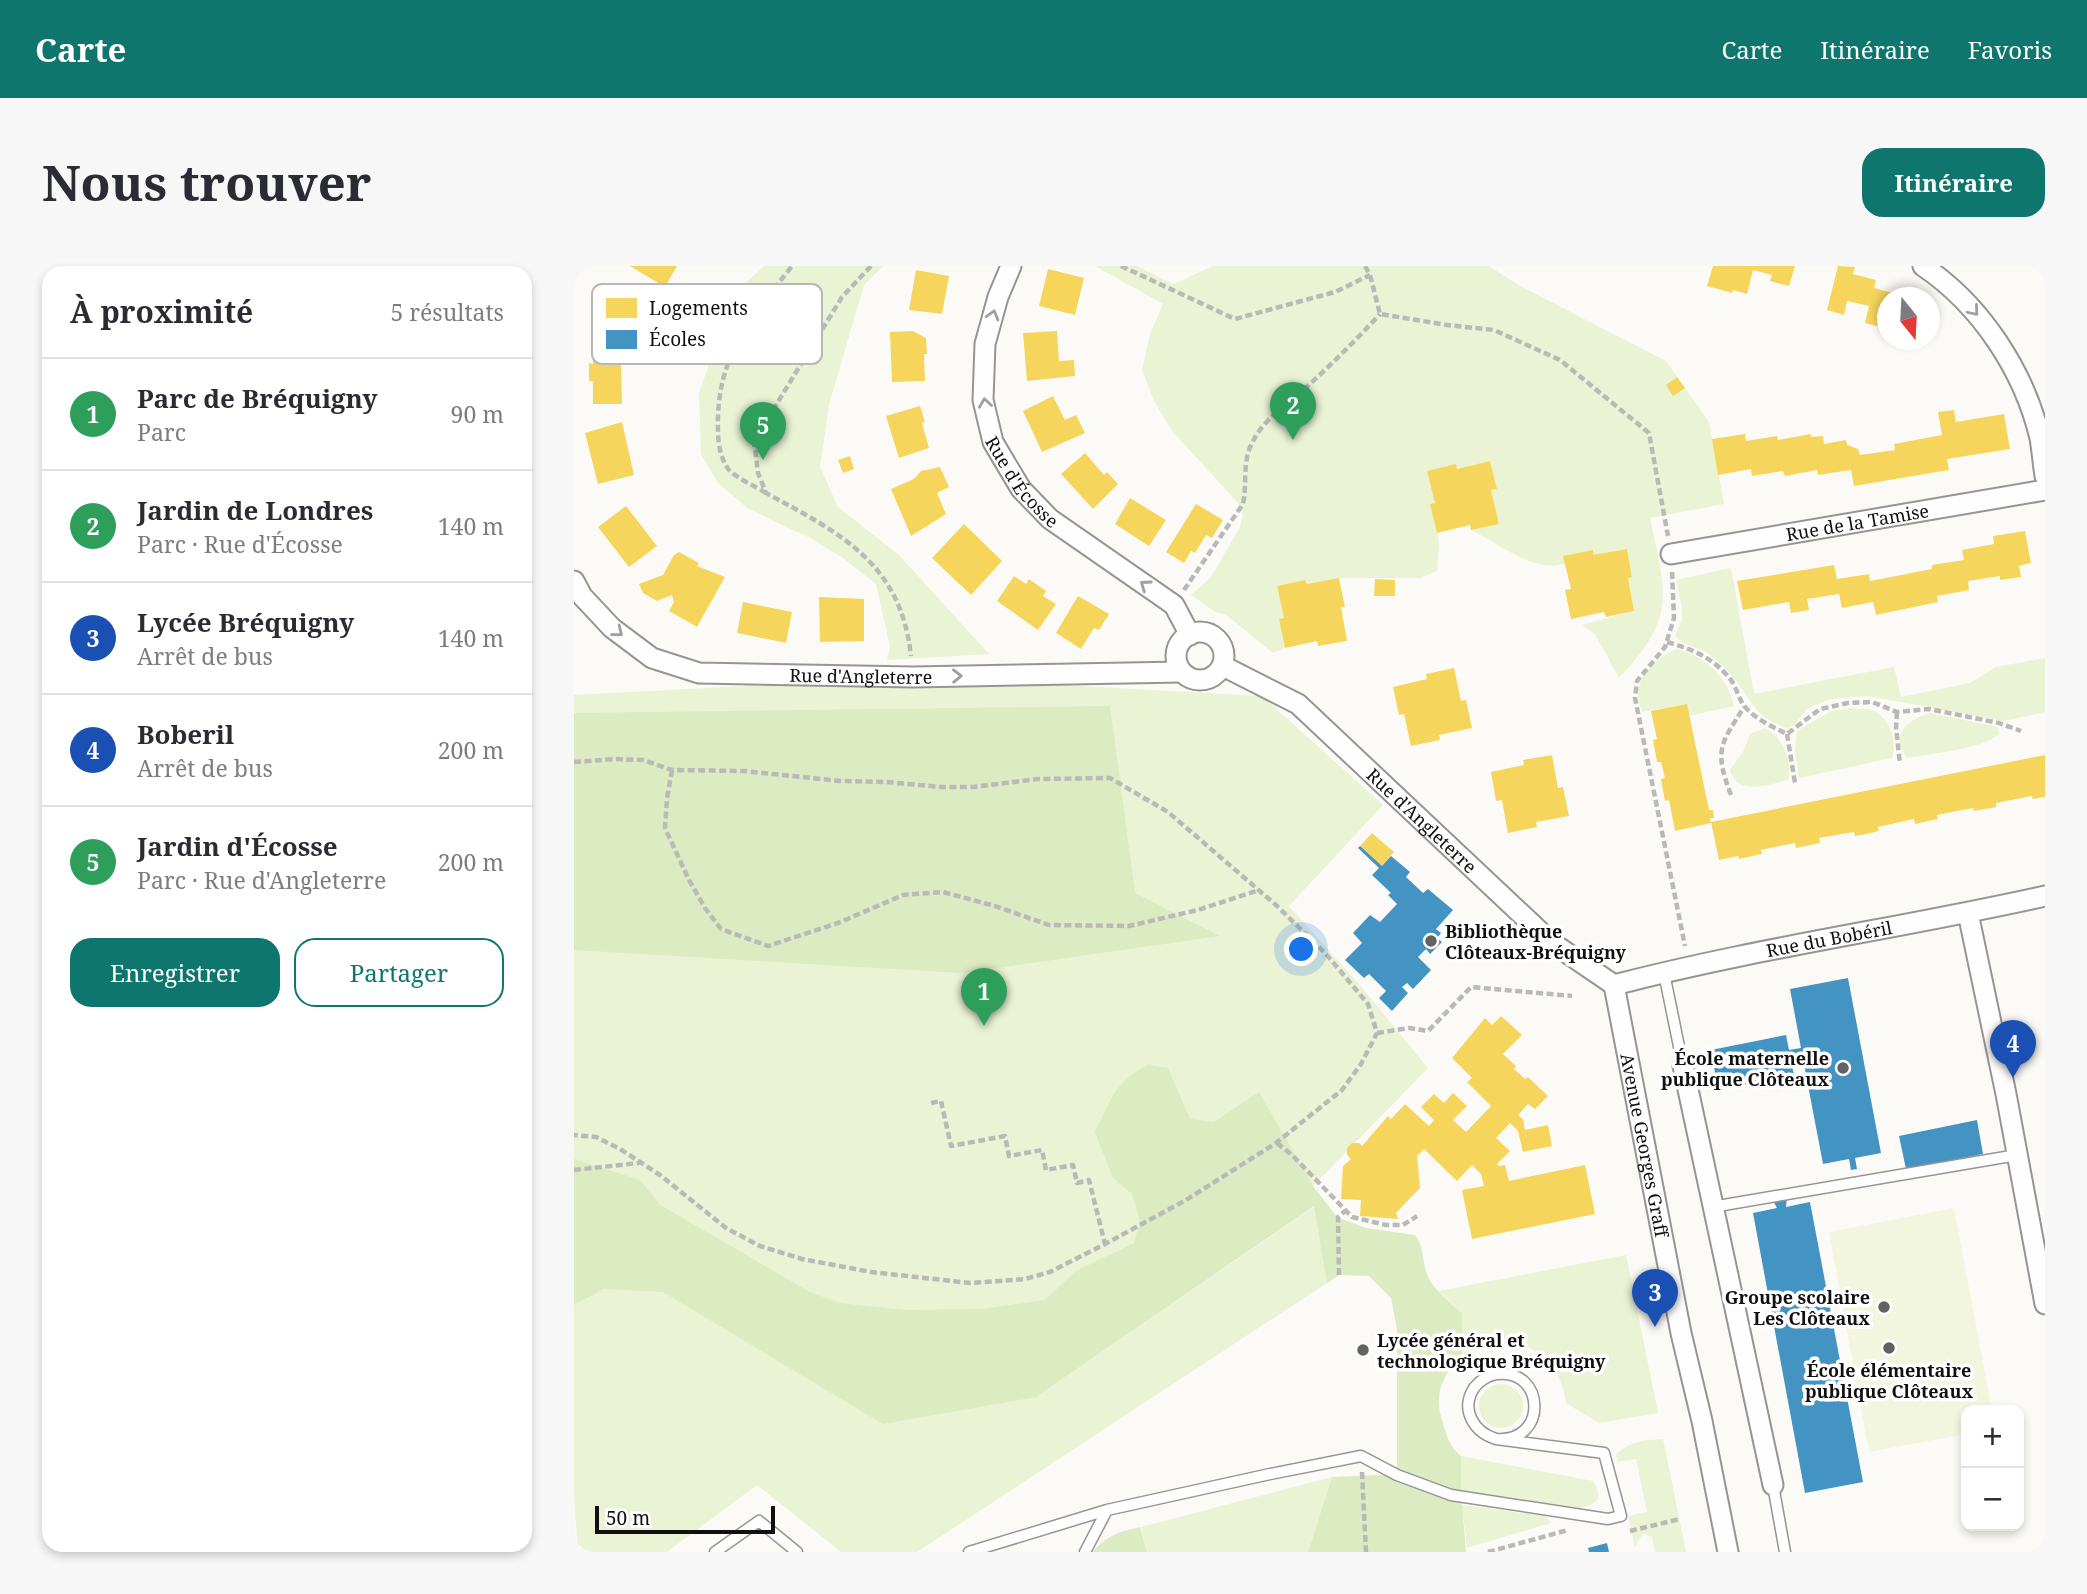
<!DOCTYPE html>
<html lang="fr">
<meta charset="utf-8">
<style>
:root{--surface:#fff;--page:#f7f7f7;--text:#2b2b33;--muted:#7c7c81;--line:#e1e1e2;--accent:#0f766e}
body{margin:0;font-family:"Noto Serif",serif;background:var(--page);color:var(--text)}
.controls{position:absolute;right:21px;bottom:21px;display:grid;overflow:hidden;border-radius:14px;box-shadow:0 4px 10px #0003}
.controls button{width:63px;height:63px;display:grid;place-items:center;padding:0;border:0;border-bottom:2px solid var(--line);background:var(--surface);color:var(--text);font:35px sans-serif}
.compass{position:absolute;left:1303px;top:21px;width:63px;height:63px;border-radius:50%;background:var(--surface);box-shadow:0 4px 10px #0003;rotate:162deg}
.scale{position:absolute;left:21px;bottom:18px;width:180px;box-sizing:border-box;padding-left:7px;border:4px solid #101010;border-top:0;font-size:19px;line-height:24px;white-space:nowrap;color:#101010;-webkit-text-stroke:5px #fff;paint-order:stroke}
.you{position:absolute;left:728px;top:684px;width:24px;height:24px;margin:-18px;border:5px solid #fff;border-radius:50%;background:#1a73e8;box-shadow:0 0 0 10px #1a73e833}
.badge{display:grid;place-items:center;width:46px;height:46px;border-radius:50%;background:var(--accent);color:#fff;font-size:23px;font-weight:700}
.pin{position:absolute;translate:-50% -58px;filter:drop-shadow(0 2px 4px #0008)}
.pin::after{content:'';position:absolute;top:37px;width:24px;height:21px;background:inherit;clip-path:polygon(0 0,100% 0,50% 100%)}
.list{margin:0;padding:0;list-style:none}
h2{display:flex;justify-content:space-between;align-items:center;height:91px;margin:0;padding:0 28px;font-size:30px}
h2 small{font-size:23px;font-weight:400;color:var(--muted)}
.list li{display:grid;grid-template-columns:46px 1fr auto;gap:21px;align-items:center;box-sizing:border-box;height:112px;padding:0 28px;border-top:2px solid var(--line)}
.list b{display:block;font-size:26px;white-space:nowrap}
.list p{margin:0;font-size:23px;white-space:nowrap;color:var(--muted)}
.list em{font-size:23px;font-style:normal;color:var(--muted)}
.actions{display:flex;gap:14px;padding:21px 28px}
.actions a{flex:1;padding:16px 0;border:2px solid var(--accent);border-radius:21px;text-align:center;font-size:24px;color:var(--accent)}
.actions .main{background:var(--accent);color:#fff}
.map{position:relative;flex:none;width:1471px;height:1286px;overflow:hidden;border-radius:21px}
header{display:flex;align-items:center;gap:42px;box-sizing:border-box;height:98px;padding:0 35px;background:var(--accent);color:#fff}
header strong{font-size:33px}
nav{display:flex;gap:38px;margin-inline-start:auto;font-size:24px}
.intro{display:flex;align-items:center;justify-content:space-between;box-sizing:border-box;height:168px;padding:0 42px}
h1{margin:0;font-size:49px}
.button{padding:18px 32px;border-radius:21px;background:var(--accent);color:#fff;font-size:24px;font-weight:700}
main{display:flex;gap:42px;padding:0 42px}
aside{flex:1;background:var(--surface);border-radius:21px;box-shadow:0 4px 10px #0003}
.map>svg:first-child{display:block}
.green{fill:#eaf3d4}
.forest{fill:#dcebc2}
.pitch{fill:#f3f6df}
.homes{fill:#f6d55c}
.schools{fill:#4393c3}
.lines{fill:none;stroke-linecap:round;stroke-linejoin:round}
.lane-casing{stroke:#969594;stroke-width:13}
.street-casing{stroke:#969594;stroke-width:23}
.path{stroke:#b9b9b8;stroke-width:4.5;stroke-dasharray:7 3.5;stroke-linecap:butt}
.lane{stroke:#fffefe;stroke-width:10}
.street{stroke:#fffefe;stroke-width:19}
.oneway{stroke:#9f9f9f}
.poi-dot{fill:#636260;stroke:#fff;stroke-width:2.5}
.labels{text-anchor:middle;dominant-baseline:central;stroke-width:7;stroke-linejoin:round;paint-order:stroke}
.street-label{font-size:18px;fill:#101010;stroke:#fff}
.poi-label{font-size:18px;font-weight:bold;fill:#101010;stroke:#fff;text-anchor:start}
.key{fill:#fff;stroke:#b7b7b7;stroke-width:2}
.key-label{font-size:19px;fill:#101010}
</style>
<header>
<strong>Carte</strong>
<nav><a>Carte</a><a>Itinéraire</a><a>Favoris</a></nav>
</header>
<div class="intro"><h1>Nous trouver</h1><a class="button">Itinéraire</a></div>
<main>
<aside>
<h2>À proximité<small>5 résultats</small></h2>
<ul class="list">
<li><span class="badge" style="background:#2e9e5b">1</span><div><b>Parc de Bréquigny</b><p>Parc</p></div><em>90 m</em></li>
<li><span class="badge" style="background:#2e9e5b">2</span><div><b>Jardin de Londres</b><p>Parc · Rue d'Écosse</p></div><em>140 m</em></li>
<li><span class="badge" style="background:#1a4fb4">3</span><div><b>Lycée Bréquigny</b><p>Arrêt de bus</p></div><em>140 m</em></li>
<li><span class="badge" style="background:#1a4fb4">4</span><div><b>Boberil</b><p>Arrêt de bus</p></div><em>200 m</em></li>
<li><span class="badge" style="background:#2e9e5b">5</span><div><b>Jardin d'Écosse</b><p>Parc · Rue d'Angleterre</p></div><em>200 m</em></li>
</ul>
<div class="actions"><a class="main">Enregistrer</a><a>Partager</a></div>
</aside>
<div class="map">
<svg width="1471" height="1286" viewBox="0 0 1471 1286">
<rect width="100%" height="100%" fill="#fcfaf6"/>
<path class="green" d="M 190,0 L 309,0 L 290,19 L 255,139 L 246,201 L 264,241 L 325,289 L 415,388 L 313,394 L 316,381 L 302,318 L 269,292 L 238,273 L 173,242 L 144,217 L 127,188 L 125,127 L 152,50 L 171,18 Z
M 521,0 L 563,0 L 599,18 L 639,0 L 915,0 L 946,20 L 1092,95 L 1135,156 L 1150,238 L 1076,252 C 1092,329 1103,351 1045,412 L 1021,368 L 1008,359 L 1060,345 L 1054,312 L 1058,310 L 1053,283 L 1019,289 L 1019,285 C 1011,289 1002,294 994,297 C 960,309 925,277 897,264 L 925,258 L 917,224 L 923,223 L 916,195 L 883,203 L 882,198 L 861,237 L 865,279 L 863,305 L 846,312 L 765,312 L 733,318 L 731,314 L 703,320 L 710,352 L 705,354 L 711,382 L 699,387 L 651,348 L 643,347 L 617,329 L 637,311 L 666,261 L 669,249 L 665,238 L 598,165 L 580,135 L 568,104 L 576,68 L 589,38 Z
M 1157,302 L 1180,428 L 1320,401 L 1327,431 L 1396,417 L 1422,401 L 1471,392 L 1471,446 L 1430,455 L 1294,430 L 1256,433 L 1233,443 L 1220,459 L 1213,462 C 1174,451 1173,418 1143,395 C 1139,392 1135,388 1130,385 C 1120,380 1108,379 1101,370 L 1108,353 L 1108,343 L 1102,314 Z
M 1102,383 C 1131,390 1153,410 1160,440 L 1115,450 L 1112,438 L 1068,446 C 1067,441 1064,435 1064,430 C 1063,410 1085,390 1102,383 Z
M 339,411 L 688,430 L 809,539 L 715,640 L 785,718 L 854,802 L 739,920 L 450,1124 L 91,1017 L 66,1024 L 89,1026 L 462,1131 L 741,940 L 753,1017 L 343,1286 L 267,1286 L 183,1219 L 93,1286 L 4,1286 L 0,1230 L 0,429 Z
M 1278,442 C 1285,443 1295,442 1301,445 C 1317,455 1323,476 1318,492 L 1225,512 L 1221,485 L 1223,465 L 1257,445 Z
M 1357,447 L 1424,461 L 1425,468 C 1406,484 1358,487 1333,492 C 1314,469 1335,452 1357,447 Z
M 1191,462 C 1209,471 1219,495 1214,514 C 1195,518 1163,531 1156,504 L 1169,486 L 1176,468 Z
M 1052,989 L 1084,1147 L 1025,1157 L 992,1137 C 985,1081 933,1061 888,1089 L 888,1047 L 864,1025 Z
M905 1140a22 22 0 1 1 44 0a22 22 0 1 1-44 0Z
M 1089,1173 L 1112,1286 L 1081,1286 L 1078,1271 L 1069,1267 L 1061,1281 L 1054,1250 L 1073,1246 L 1062,1193 L 1043,1196 L 1042,1189 C 1055,1175 1071,1174 1089,1173 Z
M 887,1190 L 1019,1215 L 1024,1225 L 1024,1233 L 1017,1239 L 1006,1242 L 887,1225 Z
M 758,1211 L 734,1286 L 573,1286 L 567,1261 Z
M 888,1239 L 972,1250 L 977,1257 L 893,1282 Z"/>
<path class="forest" d="M 536,440 L 561,627 L 646,670 L 387,707 L 0,684 L 0,447 Z
M 574,799 L 594,802 L 616,853 L 640,856 L 685,826 L 739,920 L 763,951 L 792,962 L 841,969 C 850,981 848,991 852,1005 C 857,1023 875,1035 888,1047 L 888,1089 C 866,1112 859,1130 870,1161 C 873,1172 878,1183 887,1190 L 887,1225 L 892,1286 L 734,1286 L 758,1211 L 823,1208 L 823,1063 L 817,1032 L 795,1010 L 765,1009 L 753,1017 L 740,940 L 462,1131 L 309,1158 L 89,1026 L 29,1023 L 0,1039 L 0,893 L 66,914 L 86,939 L 236,1026 L 266,1037 L 332,1044 L 408,1043 L 471,1034 L 502,1005 L 560,977 L 566,955 L 558,928 L 539,912 L 521,866 C 536,836 541,814 574,799 Z
M 566,1261 L 573,1286 L 518,1286 C 534,1269 544,1266 566,1261 Z"/>
<path class="pitch" d="M 1380,942 L 1418,1144 L 1392,1144 L 1392,1168 L 1295,1186 L 1255,966 Z"/>
<path class="homes" d="M 56,0 L 103,0 L 91,21 Z
M 1139,0 L 1221,0 L 1215,20 L 1196,15 L 1198,9 L 1179,4 L 1173,28 L 1159,24 L 1158,27 L 1133,20 Z
M 1264,0 L 1281,1 L 1279,8 L 1302,14 L 1300,22 L 1337,32 L 1314,32 L 1314,63 L 1291,57 L 1295,40 L 1273,35 L 1270,49 L 1253,44 Z
M 474,3 L 510,12 L 501,49 L 465,40 Z
M 342,4 L 375,10 L 368,48 L 335,44 Z
M 339,65 L 352,72 L 353,88 L 350,88 L 351,115 L 318,116 L 316,66 Z
M 483,65 L 485,95 L 500,94 L 501,110 L 453,115 L 449,67 Z
M 19,94 L 47,95 L 48,138 L 19,138 L 19,115 L 15,115 L 15,97 L 19,98 Z
M 1103,111 L 1111,122 L 1099,130 L 1092,119 Z
M 479,130 L 491,154 L 502,149 L 511,167 L 468,186 L 449,145 Z
M 346,140 L 351,156 L 348,157 L 355,182 L 325,192 L 312,150 Z
M 1380,144 L 1382,156 L 1430,148 L 1436,183 L 1373,193 L 1375,204 L 1280,220 L 1277,204 L 1244,209 L 1243,204 L 1211,210 L 1209,205 L 1178,210 L 1177,203 L 1144,209 L 1138,173 L 1171,168 L 1172,175 L 1203,170 L 1204,174 L 1237,168 L 1237,171 L 1249,170 L 1250,178 L 1272,174 L 1273,179 L 1284,183 L 1286,189 L 1321,184 L 1320,178 L 1368,169 L 1364,146 Z
M 48,156 L 60,209 L 24,218 L 11,167 Z
M 511,187 L 530,209 L 533,206 L 544,218 L 519,243 L 487,208 Z
M 276,190 L 280,203 L 269,207 L 264,194 Z
M 916,195 L 923,223 L 917,224 L 925,258 L 897,264 L 896,259 L 863,267 L 856,238 L 861,237 L 853,205 L 882,198 L 883,203 Z
M 366,201 L 375,221 L 363,227 L 372,248 L 337,270 L 317,223 L 340,213 L 347,205 Z
M 556,232 L 592,254 L 575,280 L 541,258 Z
M 622,238 L 649,254 L 638,272 L 632,269 L 621,287 L 617,285 L 610,297 L 592,286 Z
M 52,240 L 83,280 L 55,301 L 24,261 Z
M 390,258 L 428,295 L 397,329 L 358,292 Z
M 1451,265 L 1457,297 L 1445,300 L 1447,311 L 1426,314 L 1426,310 L 1394,315 L 1395,324 L 1363,330 L 1364,336 L 1302,349 L 1299,336 L 1268,342 L 1265,328 L 1233,333 L 1235,344 L 1217,347 L 1215,336 L 1169,344 L 1163,315 L 1260,299 L 1263,313 L 1295,308 L 1296,315 L 1358,303 L 1358,299 L 1390,294 L 1388,284 L 1420,278 L 1419,270 Z
M 1053,283 L 1058,311 L 1054,312 L 1060,345 L 1032,351 L 1030,346 L 997,353 L 991,324 L 997,323 L 989,290 L 1019,284 L 1019,289 Z
M 105,286 L 125,297 L 123,300 L 151,311 L 123,361 L 95,345 L 100,336 L 98,329 L 83,335 L 69,327 L 65,318 L 89,309 L 100,289 Z
M 440,310 L 452,318 L 455,313 L 472,325 L 469,330 L 482,338 L 464,364 L 423,335 Z
M 765,312 L 771,341 L 767,341 L 773,375 L 744,380 L 743,375 L 711,382 L 705,353 L 710,352 L 703,320 L 731,314 L 733,318 Z
M 801,313 L 821,314 L 821,330 L 800,330 Z
M 504,330 L 535,348 L 525,364 L 520,362 L 507,383 L 482,367 Z
M 245,331 L 290,333 L 290,375 L 246,376 Z
M 169,336 L 218,346 L 212,377 L 163,367 Z
M 880,402 L 887,435 L 892,434 L 898,462 L 865,469 L 866,474 L 837,480 L 830,448 L 825,449 L 819,421 L 853,413 L 852,408 Z
M 1113,438 L 1135,544 L 1139,544 L 1140,552 L 1136,552 L 1137,557 L 1101,565 L 1095,534 L 1091,535 L 1087,513 L 1091,512 L 1087,496 L 1083,496 L 1079,474 L 1083,473 L 1077,445 Z
M 978,489 L 984,522 L 989,521 L 995,550 L 962,556 L 963,561 L 934,567 L 928,534 L 922,535 L 917,506 L 950,499 L 949,494 Z
M 1471,489 L 1471,531 L 1459,533 L 1458,530 L 1422,537 L 1422,541 L 1400,545 L 1399,542 L 1363,549 L 1364,553 L 1341,558 L 1340,553 L 1304,561 L 1305,565 L 1292,568 L 1281,570 L 1280,566 L 1245,572 L 1246,577 L 1222,582 L 1221,577 L 1187,584 L 1188,588 L 1165,593 L 1164,590 L 1145,594 L 1137,556 Z
M 798,567 L 820,586 L 808,600 L 786,580 Z
M 927,750 L 948,769 L 929,788 L 942,800 L 940,803 L 951,813 L 954,811 L 974,830 L 961,843 L 954,838 L 944,849 L 949,853 L 951,864 L 974,859 L 978,880 L 949,886 L 944,865 L 936,857 L 922,872 L 936,885 L 923,898 L 925,900 L 931,899 L 935,915 L 1011,899 L 1021,948 L 898,973 L 888,924 L 910,920 L 907,908 L 898,899 L 883,915 L 850,883 L 843,890 L 846,922 L 822,947 L 824,953 L 786,950 L 787,934 L 767,933 L 769,900 L 777,893 L 773,889 L 773,882 L 778,877 L 785,877 L 788,880 L 814,850 L 817,853 L 831,838 L 855,860 L 860,854 L 847,841 L 860,828 L 870,837 L 879,827 L 893,840 L 879,854 L 892,866 L 917,840 L 893,816 L 898,812 L 878,792 L 911,752 L 918,759 Z"/>
<path class="schools" d="M 786,580 L 808,600 L 817,590 L 836,606 L 832,611 L 849,627 L 854,623 L 879,644 L 862,663 L 867,667 L 863,672 L 868,676 L 856,688 L 852,683 L 844,691 L 857,704 L 839,723 L 833,717 L 828,721 L 834,727 L 818,745 L 805,732 L 812,725 L 795,708 L 790,712 L 771,694 L 788,677 L 779,667 L 796,649 L 806,656 L 823,638 L 814,629 L 817,627 L 798,609 L 805,602 L 784,582 Z
M 1274,712 L 1307,887 L 1281,892 L 1283,903 L 1277,904 L 1275,893 L 1249,898 L 1229,793 L 1217,795 L 1220,809 L 1144,824 L 1137,784 L 1212,769 L 1215,784 L 1227,782 L 1216,723 Z
M 1403,854 L 1409,888 L 1332,903 L 1325,870 Z
M 1213,931 L 1212,941 L 1236,936 L 1289,1216 L 1231,1227 L 1179,947 L 1203,942 L 1198,933 Z
M 1033,1277 L 1035,1286 L 1015,1286 L 1014,1282 Z"/>
<g class="lines">
<defs>
<path id="lane" d="M 1090,707 L 1109,800
M 1138,941 L 1443,889
M 1199,1219 L 1211,1286
M 141,1286 L 185,1255 L 223,1286
M 395,1286 L 533,1244 L 696,1208 L 787,1190 L 823,1209 L 877,1229 L 1034,1253 L 1047,1250 L 1030,1187 L 922,1173 C 900,1166 886,1144 900,1122 C 905,1115 914,1109 923,1108 C 971,1102 975,1177 922,1173
M 511,1286 L 533,1244"/>
<g id="street">
<path id="s1" d="M 437,0 L 424,31 L 411,78 L 409,134 L 419,176 L 447,223 L 476,253 L 600,339 L 616,369"/>
<path d="M 1349,0 C 1407,39 1450,105 1466,172 C 1468,184 1469,197 1471,210"/>
<path id="s2" d="M 1097,288 L 1471,224"/>
<path id="s3" d="M 0,315 L 8,330 L 38,362 L 78,392 L 125,407 L 339,411 L 608,406"/>
<circle cx="626" cy="390" r="24"/>
<path id="s4" d="M 649,400 L 724,438 L 977,676 L 1040,719"/>
<path d="M 1394,647 L 1432,828 L 1471,1038"/>
<path id="s5" d="M 1040,719 L 1107,1067 L 1128,1155 L 1154,1286"/>
<path id="s6" d="M 1040,719 C 1182,682 1328,662 1471,630"/>
<path d="M 1109,800 L 1199,1219"/>
</g>
</defs>
<use href="#lane" class="lane-casing"/>
<use href="#street" class="street-casing"/>
<path class="path" d="M 297,0 L 268,31 L 180,175 L 184,207 L 192,227 C 266,267 327,297 337,390
M 547,0 L 661,53 L 761,26 L 796,9
M 791,0 L 796,9 L 806,48 L 873,59 L 920,64 L 986,94 L 1075,167 L 1094,270
M 192,227 C 181,220 164,213 155,204 C 146,192 144,177 144,163 C 142,90 176,54 218,0
M 1098,306 L 1100,352 L 1091,381 L 1063,415 L 1061,432 L 1111,680
M 610,324 L 669,238 C 673,220 669,202 675,184 C 686,154 714,138 737,117 C 761,95 784,72 806,48
M 1093,376 C 1118,383 1140,392 1157,414 C 1163,422 1165,435 1172,442 C 1183,454 1199,461 1213,468 L 1246,443 L 1274,437 L 1298,436 L 1323,446 L 1355,443 L 1425,457 L 1447,465
M 1323,446 L 1322,461 L 1326,498
M 1213,468 L 1221,517
M 0,496 L 42,493 L 69,494 L 98,504 L 170,505 L 266,515 L 313,516 L 367,521 L 399,521 L 464,513 L 536,512 L 594,546 L 702,639 L 752,688 L 794,738 L 803,767 L 787,798 L 768,824 L 702,877 L 612,934 L 531,978 L 476,1006 L 451,1013 L 396,1017 L 297,1006 L 228,993 L 186,980 L 152,962 L 86,909 L 46,883 L 22,871 L 0,869
M 98,504 L 93,532 L 91,562 L 115,614 L 131,642 L 147,663 L 194,680 L 264,657 L 329,629 L 369,626 L 421,640 L 475,659 L 555,660 L 624,644 L 685,624
M 1157,529 C 1140,484 1146,479 1170,441
M 803,767 L 835,762 L 854,765 L 897,721 L 998,730
M 357,837 L 367,835 L 377,880 L 431,870 L 435,890 L 468,884 L 472,904 L 499,899 L 503,917 L 515,914 L 531,978
M 703,877 L 718,889 L 778,951 L 812,959 L 829,959 L 843,950
M 0,904 L 65,897
M 765,1009 L 764,951 L 771,945
M 788,1206 L 792,1286
M 1056,1265 L 1106,1253
M 914,1286 L 994,1264"/>
<use href="#lane" class="lane"/>
<use href="#street" class="street"/>
</g>
<defs><path id="oneway-chevron" d="M-2-3.5L2.5 0L-2 3.5" fill="none" stroke-width="1.6" stroke-linecap="round" stroke-linejoin="round" transform="scale(1.75)"/></defs>
<g class="oneway">
<use href="#oneway-chevron" transform="translate(1400 45) rotate(50)"/>
<use href="#oneway-chevron" transform="translate(419 49) rotate(-74)"/>
<use href="#oneway-chevron" transform="translate(411 137) rotate(-98)"/>
<use href="#oneway-chevron" transform="translate(571 319) rotate(-145)"/>
<use href="#oneway-chevron" transform="translate(44 366) rotate(39)"/>
<use href="#oneway-chevron" transform="translate(383 410) rotate(-1)"/>
</g>
<g class="poi-dot">
<circle cx="857" cy="675" r="7"/>
<circle cx="1269" cy="802" r="7"/>
<circle cx="1310" cy="1041" r="7"/>
<circle cx="1315" cy="1082" r="7"/>
<circle cx="789" cy="1084" r="7"/>
</g>
<g class="labels">
<g class="street-label">
<text stroke="none"><textPath href="#s1" startOffset="231">Rue d'Écosse</textPath></text>
<text stroke="none"><textPath href="#s2" startOffset="189">Rue de la Tamise</textPath></text>
<text stroke="none"><textPath href="#s3" startOffset="322">Rue d'Angleterre</textPath></text>
<text stroke="none"><textPath href="#s4" startOffset="254">Rue d'Angleterre</textPath></text>
<text stroke="none"><textPath href="#s6" startOffset="220">Rue du Bobéril</textPath></text>
<text stroke="none"><textPath href="#s5" startOffset="163">Avenue Georges Graff</textPath></text>
</g>
<g class="poi-label">
<text x="871" y="665">Bibliothèque<tspan x="871" dy="21">Clôteaux-Bréquigny</tspan></text>
<text x="1255" y="792" text-anchor="end">École maternelle<tspan x="1255" dy="21">publique Clôteaux</tspan></text>
<text x="1296" y="1031" text-anchor="end">Groupe scolaire<tspan x="1296" dy="21">Les Clôteaux</tspan></text>
<text x="803" y="1074">Lycée général et<tspan x="803" dy="21">technologique Bréquigny</tspan></text>
<text x="1315" y="1104" text-anchor="middle">École élémentaire<tspan x="1315" dy="21">publique Clôteaux</tspan></text>
</g>
</g>
<rect x="18" y="18" width="230" height="80" rx="10" class="key"/>
<rect x="32" y="32" width="31" height="20" fill="#f6d55c"/>
<rect x="32" y="64" width="31" height="19" fill="#4393c3"/>
<g class="key-label">
<text x="75" y="49">Logements</text>
<text x="75" y="80">Écoles</text>
</g>
</svg>
<div class="controls">
<button>+</button>
<button>−</button>
</div>
<svg class="compass" viewBox="-18 -18 36 36"><path d="M0-13l5 13h-10z" fill="#e53935"/><path d="M0 13l5-13h-10z" fill="#7c7c81"/></svg>
<div class="scale">50 m</div>
<div class="you"></div>
<div class="pin badge" style="left:410px;top:760px;background:#2e9e5b">1</div>
<div class="pin badge" style="left:719px;top:174px;background:#2e9e5b">2</div>
<div class="pin badge" style="left:1081px;top:1061px;background:#1a4fb4">3</div>
<div class="pin badge" style="left:1439px;top:812px;background:#1a4fb4">4</div>
<div class="pin badge" style="left:189px;top:194px;background:#2e9e5b">5</div>
</div>
</main>
